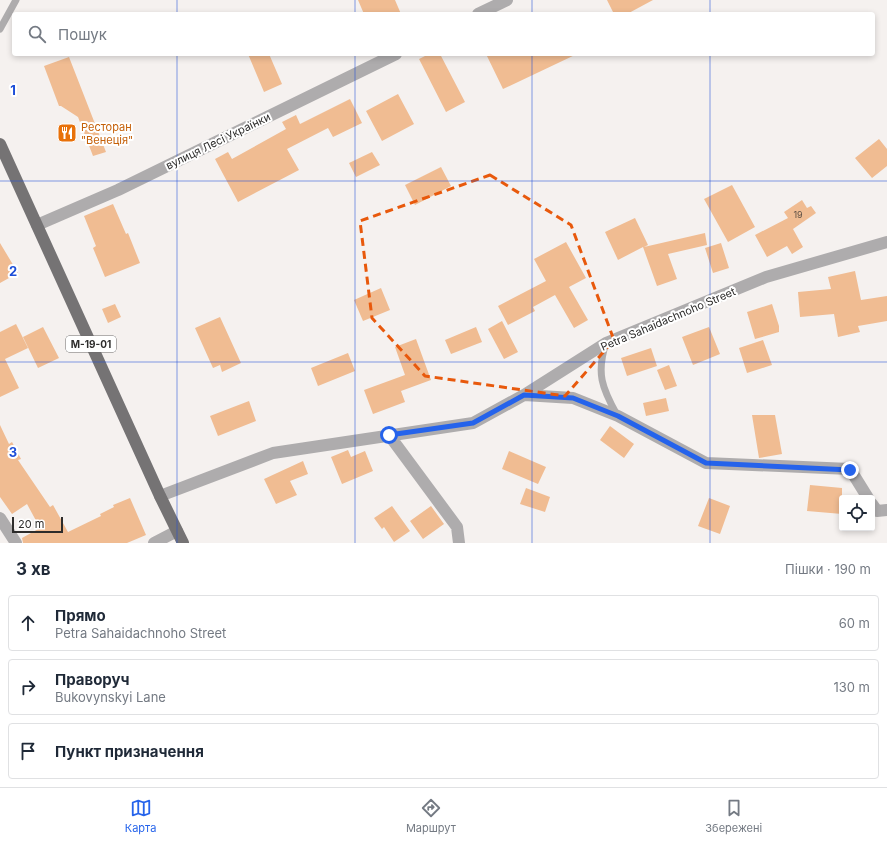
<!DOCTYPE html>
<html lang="uk">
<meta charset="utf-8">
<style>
:root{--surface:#fff;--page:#f6f6f7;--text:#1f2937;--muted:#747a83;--line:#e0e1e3;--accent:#2563eb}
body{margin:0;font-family:Inter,sans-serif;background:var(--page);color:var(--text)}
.controls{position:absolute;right:12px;bottom:12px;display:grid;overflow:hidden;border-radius:4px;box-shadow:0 2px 6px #0003}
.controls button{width:36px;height:36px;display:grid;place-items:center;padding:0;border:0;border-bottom:1px solid var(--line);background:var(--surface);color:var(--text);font:20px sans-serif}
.scale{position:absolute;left:12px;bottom:10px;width:51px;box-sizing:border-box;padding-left:4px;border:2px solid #2d2c2b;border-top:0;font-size:11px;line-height:14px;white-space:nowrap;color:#2d2c2b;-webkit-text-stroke:3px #fff;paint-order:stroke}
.stop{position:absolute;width:12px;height:12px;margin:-9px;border:3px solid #2563eb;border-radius:50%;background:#fff}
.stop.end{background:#2563eb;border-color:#fff;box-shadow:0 1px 4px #0008}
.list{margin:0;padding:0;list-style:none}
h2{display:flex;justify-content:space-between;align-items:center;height:52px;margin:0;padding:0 16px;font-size:17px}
h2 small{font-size:13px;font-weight:400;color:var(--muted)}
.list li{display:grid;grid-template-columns:26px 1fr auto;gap:12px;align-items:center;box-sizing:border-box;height:56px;margin:0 8px 8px;padding:0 8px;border:1px solid var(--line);border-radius:4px}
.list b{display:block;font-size:15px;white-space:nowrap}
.list p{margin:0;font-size:13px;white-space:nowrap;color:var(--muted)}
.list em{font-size:13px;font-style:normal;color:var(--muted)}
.icon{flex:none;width:22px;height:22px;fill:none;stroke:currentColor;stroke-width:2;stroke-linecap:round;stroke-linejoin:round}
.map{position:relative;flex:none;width:887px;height:543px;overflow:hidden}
.search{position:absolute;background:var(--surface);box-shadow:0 2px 6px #0003;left:12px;right:12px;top:12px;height:44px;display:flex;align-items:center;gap:10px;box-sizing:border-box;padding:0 14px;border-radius:4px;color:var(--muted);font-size:15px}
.sheet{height:244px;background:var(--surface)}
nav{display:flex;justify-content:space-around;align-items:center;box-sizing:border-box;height:56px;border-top:1px solid var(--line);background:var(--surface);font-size:11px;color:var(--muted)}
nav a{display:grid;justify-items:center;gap:2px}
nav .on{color:var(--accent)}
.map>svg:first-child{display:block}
.building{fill:#f0bc92}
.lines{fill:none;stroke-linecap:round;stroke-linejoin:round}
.service{stroke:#aeacad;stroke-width:7}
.minor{stroke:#aeacad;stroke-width:12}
.primary{stroke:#757374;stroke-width:12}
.route{stroke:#2563eb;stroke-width:5}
.marked{fill:none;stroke:#e8590c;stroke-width:3;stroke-dasharray:8 5;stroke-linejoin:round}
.grid{fill:none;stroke:#1d4ed8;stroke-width:1;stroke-opacity:0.55}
.labels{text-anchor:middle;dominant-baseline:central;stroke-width:4;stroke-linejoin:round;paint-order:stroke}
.number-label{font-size:9px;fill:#5e5045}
.shield{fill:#fff;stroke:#6c6b6b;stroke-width:1}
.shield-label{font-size:10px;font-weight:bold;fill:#2d2c2b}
.food-label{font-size:11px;fill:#c56008;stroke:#fff;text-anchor:start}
.street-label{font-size:11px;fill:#2d2c2b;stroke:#fff}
.grid-label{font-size:13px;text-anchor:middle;font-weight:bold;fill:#1d4ed8;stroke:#fff;stroke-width:4;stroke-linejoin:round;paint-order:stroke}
</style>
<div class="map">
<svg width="887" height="543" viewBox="0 0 887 543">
<rect width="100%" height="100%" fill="#f5f1ef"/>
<path class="building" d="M 358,0 L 395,0 L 401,14 L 364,14 Z
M 607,0 L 653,0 L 627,14 L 614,14 Z
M 248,54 L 269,54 L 282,84 L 264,92 Z
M 429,54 L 440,54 L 465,102 L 446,112 L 419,59 Z
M 486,54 L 577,54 L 503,89 Z
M 69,57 L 106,152 L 93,156 L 78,117 L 61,106 L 59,106 L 44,66 Z
M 398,94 L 414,124 L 382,141 L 366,111 Z
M 350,99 L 362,123 L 333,137 L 328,128 L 287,149 L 299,170 L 238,202 L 215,159 L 228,152 L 232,159 L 286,129 L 282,122 L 296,115 L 300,124 Z
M 879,139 L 887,149 L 887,166 L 872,178 L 855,158 Z
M 372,152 L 380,165 L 356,177 L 349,163 Z
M 441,167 L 451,186 L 415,205 L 405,185 Z
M 732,185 L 755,227 L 728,242 L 704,199 Z
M 802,200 L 807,208 L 811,206 L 816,213 L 793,229 L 803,247 L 792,254 L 787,246 L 767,257 L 755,235 L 788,218 L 784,212 Z
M 113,204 L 126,234 L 128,233 L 140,263 L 105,277 L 93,248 L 96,246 L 84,216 Z
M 635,218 L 648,245 L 644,247 L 705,233 L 707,245 L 668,254 L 677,279 L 657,286 L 643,247 L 618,260 L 605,232 Z
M 566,242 L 586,278 L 569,287 L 588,320 L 574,328 L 555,295 L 533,307 L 535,311 L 508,325 L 498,306 L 546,281 L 534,259 Z
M 0,243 L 18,273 L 0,283 Z
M 721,243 L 729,268 L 713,273 L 705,248 Z
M 855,271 L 861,300 L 887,296 L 887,321 L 858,326 L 860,332 L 838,337 L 834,314 L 800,317 L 798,292 L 831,289 L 828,277 Z
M 381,288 L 390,310 L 363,321 L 354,300 Z
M 115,304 L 121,317 L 108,323 L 102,309 Z
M 772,304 L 779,326 L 779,332 L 755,339 L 747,312 Z
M 220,317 L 241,363 L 222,372 L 220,365 L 213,368 L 195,328 Z
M 502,321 L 518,352 L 504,359 L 488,329 Z
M 16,324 L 28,348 L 5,359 L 19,388 L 0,397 L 0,332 Z
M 43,327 L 59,358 L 38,368 L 23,337 Z
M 476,327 L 482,342 L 451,354 L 445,340 Z
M 709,327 L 720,354 L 693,365 L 682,337 Z
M 416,339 L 431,380 L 401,391 L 405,402 L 373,414 L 364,390 L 405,375 L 395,347 Z
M 763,340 L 772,365 L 747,373 L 739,348 Z
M 651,348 L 657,366 L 627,376 L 621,358 Z
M 348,353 L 355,371 L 318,386 L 311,368 Z
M 669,365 L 677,386 L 665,390 L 657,370 Z
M 666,398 L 669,411 L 646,416 L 643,403 Z
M 249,401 L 256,421 L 218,436 L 210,416 Z
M 752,415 L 775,415 L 782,454 L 759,458 Z
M 0,425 L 9,444 L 12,442 L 21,459 L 18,460 L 50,507 L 53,505 L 68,532 L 101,516 L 100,514 L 114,507 L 113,505 L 130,498 L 146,535 L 127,543 L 23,543 L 22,538 L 40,528 L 27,504 L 12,514 L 0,497 Z
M 610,426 L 634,444 L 624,458 L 600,440 Z
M 348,450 L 351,457 L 365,451 L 373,471 L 342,484 L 331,457 Z
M 509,451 L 546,467 L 538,484 L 502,469 Z
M 303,461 L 308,474 L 290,481 L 297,495 L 276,504 L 264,479 Z
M 810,485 L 842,488 L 842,514 L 807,511 Z
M 526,488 L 550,497 L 545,512 L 520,504 Z
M 709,498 L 730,506 L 720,534 L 698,526 Z
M 392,506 L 410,531 L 394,542 L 384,527 L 382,529 L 374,518 Z
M 431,506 L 444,524 L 423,539 L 410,521 Z"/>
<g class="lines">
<path class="service" d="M 0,29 L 16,0
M 606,343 C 596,373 602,388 617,415"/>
<path class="minor" d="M 478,14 L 507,0
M 37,225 L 118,190 L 396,54
M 524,395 L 573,398 L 618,416 L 706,463 L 850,469 L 868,498
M 389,435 L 457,527 L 459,543
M 160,496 L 273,453 L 473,423 L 524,395 L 606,343 L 766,277 L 887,242
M 872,504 L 877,511 L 887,510
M 0,518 L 16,543
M 154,543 L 177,531"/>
<path class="primary" d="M 0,144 L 160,496 L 183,543"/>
</g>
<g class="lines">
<path class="route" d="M 389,435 L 473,423 L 524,395 L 573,398 L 618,416 L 706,463 L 850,470"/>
</g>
<path class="marked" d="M 490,175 L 571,225 L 614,340 L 565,396 L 425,376 L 372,318 L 360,221 Z"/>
<path class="grid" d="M 177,0 L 177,14M 355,0 L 355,14M 532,0 L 532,14M 710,0 L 710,14M 177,54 L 177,543M 355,54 L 355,543M 532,54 L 532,543M 710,54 L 710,543M 0,181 L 887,181M 0,362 L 887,362"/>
<defs>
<symbol id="restaurant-square" viewBox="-11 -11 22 22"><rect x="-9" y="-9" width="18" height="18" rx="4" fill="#e8710a" stroke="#fff"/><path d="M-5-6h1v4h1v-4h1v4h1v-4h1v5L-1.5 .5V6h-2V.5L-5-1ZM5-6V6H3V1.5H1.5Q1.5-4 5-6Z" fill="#fff"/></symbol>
</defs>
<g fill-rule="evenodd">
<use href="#restaurant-square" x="56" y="122" width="22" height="22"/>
</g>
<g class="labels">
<g class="number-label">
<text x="798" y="214">19</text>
</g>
<rect class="shield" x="66" y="336" width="50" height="16" rx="3"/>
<g class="shield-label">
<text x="91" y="344">М-19-01</text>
</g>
<g class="food-label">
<text x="81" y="127">Ресторан<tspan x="81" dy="13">"Венеція"</tspan></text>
</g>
<g class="street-label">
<text transform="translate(218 141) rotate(-26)">вулиця Лесі Українки</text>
<text transform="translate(668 319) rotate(-23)">Petra Sahaidachnoho Street</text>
</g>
</g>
<g class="grid-label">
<text x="13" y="95">1</text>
<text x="13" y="276">2</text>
<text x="13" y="457">3</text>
</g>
</svg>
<div class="controls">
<button><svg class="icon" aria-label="locate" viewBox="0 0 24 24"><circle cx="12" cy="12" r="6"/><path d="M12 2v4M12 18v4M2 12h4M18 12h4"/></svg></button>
</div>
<div class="scale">20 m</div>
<div class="stop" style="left:389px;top:435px"></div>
<div class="stop end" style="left:850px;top:470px"></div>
<div class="search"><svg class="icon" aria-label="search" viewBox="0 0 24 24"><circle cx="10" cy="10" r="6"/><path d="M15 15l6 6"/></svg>Пошук</div>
</div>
<section class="sheet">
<h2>3 хв<small>Пішки · 190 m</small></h2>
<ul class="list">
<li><svg class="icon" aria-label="ahead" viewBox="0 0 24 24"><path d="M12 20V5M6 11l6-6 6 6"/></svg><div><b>Прямо</b><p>Petra Sahaidachnoho Street</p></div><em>60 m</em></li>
<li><svg class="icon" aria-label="right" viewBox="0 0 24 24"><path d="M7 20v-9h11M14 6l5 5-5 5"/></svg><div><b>Праворуч</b><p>Bukovynskyi Lane</p></div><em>130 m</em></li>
<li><svg class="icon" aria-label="arrive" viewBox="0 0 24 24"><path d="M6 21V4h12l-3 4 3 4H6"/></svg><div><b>Пункт призначення</b></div></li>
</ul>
</section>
<nav>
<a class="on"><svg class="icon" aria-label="map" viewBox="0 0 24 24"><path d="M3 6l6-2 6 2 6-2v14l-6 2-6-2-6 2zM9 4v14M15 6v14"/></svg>Карта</a>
<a><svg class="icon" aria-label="directions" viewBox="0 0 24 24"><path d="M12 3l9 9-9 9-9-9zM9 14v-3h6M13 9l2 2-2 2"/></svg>Маршрут</a>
<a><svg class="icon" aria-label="saved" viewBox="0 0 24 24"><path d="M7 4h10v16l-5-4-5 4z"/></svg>Збережені</a>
</nav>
